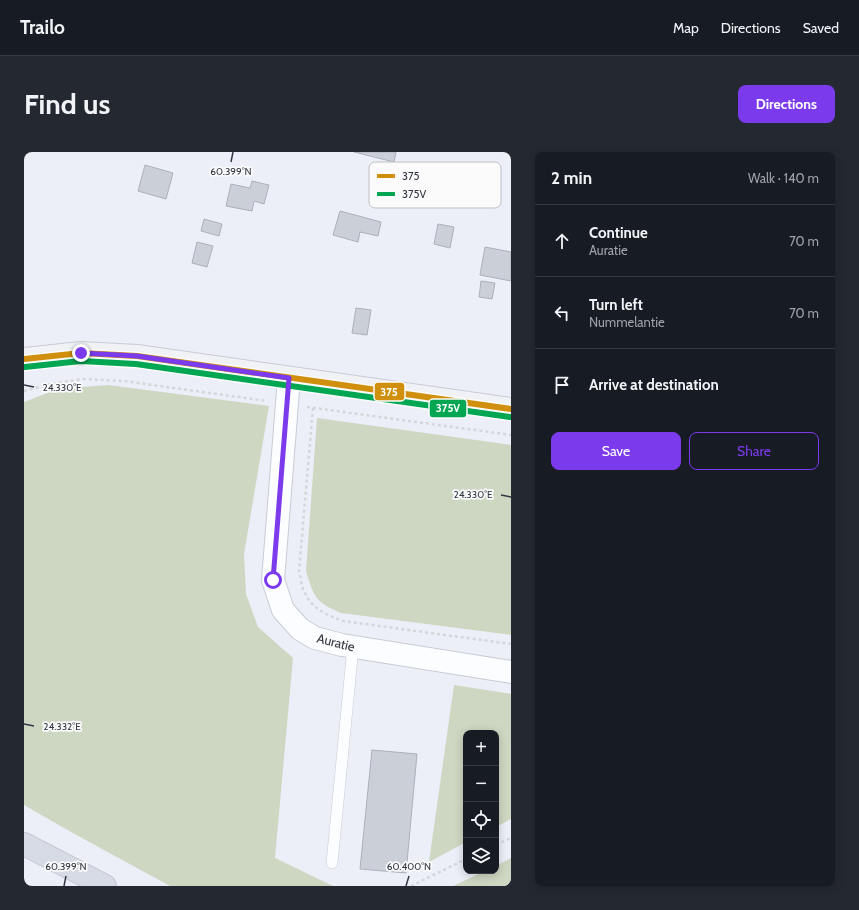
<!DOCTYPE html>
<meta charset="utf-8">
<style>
:root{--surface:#171b24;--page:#242831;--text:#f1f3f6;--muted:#9ea1a6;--line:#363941;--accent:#7c3aed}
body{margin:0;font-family:Cabin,sans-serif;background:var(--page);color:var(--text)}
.controls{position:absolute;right:12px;bottom:12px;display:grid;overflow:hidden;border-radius:8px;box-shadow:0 2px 10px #0003}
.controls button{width:36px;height:36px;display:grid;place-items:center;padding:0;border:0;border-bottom:1px solid var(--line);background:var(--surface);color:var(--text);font:20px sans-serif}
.stop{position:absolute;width:12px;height:12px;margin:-9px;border:3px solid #7c3aed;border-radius:50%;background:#fff}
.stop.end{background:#7c3aed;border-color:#fff;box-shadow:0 1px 4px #0008}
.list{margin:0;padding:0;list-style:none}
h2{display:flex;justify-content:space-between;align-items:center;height:52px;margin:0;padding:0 16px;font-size:17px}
h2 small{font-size:13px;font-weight:400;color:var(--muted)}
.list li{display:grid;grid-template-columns:26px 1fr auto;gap:12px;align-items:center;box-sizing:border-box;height:72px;padding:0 16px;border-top:1px solid var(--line)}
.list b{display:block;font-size:15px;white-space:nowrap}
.list p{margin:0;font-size:13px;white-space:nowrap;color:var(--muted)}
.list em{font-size:13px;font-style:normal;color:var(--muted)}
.actions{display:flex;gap:8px;padding:12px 16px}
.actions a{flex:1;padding:9px 0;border:1px solid var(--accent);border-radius:8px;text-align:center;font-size:14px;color:var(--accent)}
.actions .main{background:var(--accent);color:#fff}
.icon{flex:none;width:22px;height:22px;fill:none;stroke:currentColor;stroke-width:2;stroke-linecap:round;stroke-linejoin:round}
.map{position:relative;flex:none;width:487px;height:734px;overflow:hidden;border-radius:8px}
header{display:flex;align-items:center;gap:24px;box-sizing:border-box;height:56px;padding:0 20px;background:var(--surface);border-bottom:1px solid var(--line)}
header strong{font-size:19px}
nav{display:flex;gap:22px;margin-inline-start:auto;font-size:14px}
.intro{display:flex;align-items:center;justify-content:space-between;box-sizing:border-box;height:96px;padding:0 24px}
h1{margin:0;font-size:28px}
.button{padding:10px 18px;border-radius:8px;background:var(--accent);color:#fff;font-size:14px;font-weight:700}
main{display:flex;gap:24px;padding:0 24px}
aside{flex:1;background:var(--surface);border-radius:8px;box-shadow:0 2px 10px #0003}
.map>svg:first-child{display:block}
.green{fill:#ced7c2}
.building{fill:#cbcfd8;stroke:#acb0b9}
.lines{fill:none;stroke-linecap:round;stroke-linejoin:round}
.lane-casing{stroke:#c7ccd5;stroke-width:12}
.street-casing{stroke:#c7ccd5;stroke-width:24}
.secondary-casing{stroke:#c7ccd5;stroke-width:24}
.highway-casing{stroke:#c7cacf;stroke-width:24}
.path{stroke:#d5d6d9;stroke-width:2.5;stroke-dasharray:3 3;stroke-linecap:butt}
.lane{stroke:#fcfdfe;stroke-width:11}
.street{stroke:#fcfdfe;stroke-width:22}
.secondary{stroke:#f1f2f6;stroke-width:22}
.highway{stroke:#d6dbe6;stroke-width:22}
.bus-1-casing{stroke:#fbfbfb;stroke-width:9}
.bus-2-casing{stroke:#fbfbfb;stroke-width:9}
.bus-1{stroke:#d0900d;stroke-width:6}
.bus-2{stroke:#00a651;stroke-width:6}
.route{stroke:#7c3aed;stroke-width:5}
.ticks{fill:none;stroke:#323843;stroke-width:1.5}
.labels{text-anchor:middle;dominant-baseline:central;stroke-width:3.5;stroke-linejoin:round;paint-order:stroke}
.street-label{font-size:13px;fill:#323843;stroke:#fbfbfb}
.key{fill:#fbfbfb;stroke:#bfc0c4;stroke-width:1}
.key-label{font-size:11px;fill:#323843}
.ticks-label{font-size:10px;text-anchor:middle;fill:#323843;stroke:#fbfbfb;stroke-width:3.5;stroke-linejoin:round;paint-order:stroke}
.line-badge{stroke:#fbfbfb;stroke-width:1.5}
.badge-label{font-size:11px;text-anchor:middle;font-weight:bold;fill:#fff}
</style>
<header>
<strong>Trailo</strong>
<nav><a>Map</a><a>Directions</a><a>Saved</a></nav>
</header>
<div class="intro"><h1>Find us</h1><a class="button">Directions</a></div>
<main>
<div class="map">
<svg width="487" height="734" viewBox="0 0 487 734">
<rect width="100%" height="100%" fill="#eceff7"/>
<path class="green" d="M 84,233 L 245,254 L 220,402 L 222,442 L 234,475 L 269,506 L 251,706 L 309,734 L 146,734 L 47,680 L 0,653 L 0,250 L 34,237 Z
M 293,266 L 487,293 L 487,483 L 317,461 C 291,450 290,445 282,419 Z
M 430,533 L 487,542 L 487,667 L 472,675 L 472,581 L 442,581 L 442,690 L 405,710 Z
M 487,706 L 487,734 L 429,734 L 461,719 L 472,719 L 472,714 Z"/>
<path class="building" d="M 330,0 L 372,0 L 370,10 Z
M 121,13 L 149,21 L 142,47 L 114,39 Z
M 228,29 L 245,33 L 240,52 L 230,49 L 228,59 L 202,54 L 207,32 L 226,36 Z
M 316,59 L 357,70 L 354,84 L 336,80 L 334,90 L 309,83 Z
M 180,67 L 198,72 L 195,84 L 177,79 Z
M 414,72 L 430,75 L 426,96 L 410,92 Z
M 173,90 L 189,94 L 183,115 L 168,111 Z
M 461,95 L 487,100 L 487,129 L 456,123 Z
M 457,129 L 471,131 L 468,147 L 455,145 Z
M 332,156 L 347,158 L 343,183 L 328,181 Z
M 348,598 L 393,602 L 382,721 L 336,717 Z"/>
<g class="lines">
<defs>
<path id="lane" d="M 308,711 L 329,495"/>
<path id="street" d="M 265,226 L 249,428 L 259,458 L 276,477 L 291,486 L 318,493 L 487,520"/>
<path id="secondary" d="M 0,207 L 57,201 L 113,204 L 487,257"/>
<path id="highway" d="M 0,692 L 81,734"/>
</defs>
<use href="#lane" class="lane-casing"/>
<use href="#street" class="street-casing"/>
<use href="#secondary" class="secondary-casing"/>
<use href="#highway" class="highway-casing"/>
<path class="path" d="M 0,239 L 27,232 L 59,227 L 100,229 L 243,249
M 283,255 L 487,283
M 289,256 L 275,419 C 277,426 277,435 281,441 C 288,457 303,463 319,469 L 487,492
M 472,693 L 487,686
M 387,734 L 442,707"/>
<use href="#lane" class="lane"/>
<use href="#street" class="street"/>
<use href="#secondary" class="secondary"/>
<use href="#highway" class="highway"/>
<defs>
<path id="bus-1" d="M 0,207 L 57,201 L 113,204 L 487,257"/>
<path id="bus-2" d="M 1,215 L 57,209 L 112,212 L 486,265"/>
</defs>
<use href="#bus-1" class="bus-1-casing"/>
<use href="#bus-2" class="bus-2-casing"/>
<use href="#bus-1" class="bus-1"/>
<use href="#bus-2" class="bus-2"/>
</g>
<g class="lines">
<path class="route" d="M 57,201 L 113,204 L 265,226 L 249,428"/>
</g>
<path class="ticks" d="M 207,10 L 209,0M 0,233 L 10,235M 477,343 L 487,345M 0,572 L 10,574M 40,734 L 42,724M 382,734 L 385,724"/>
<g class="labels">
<g class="street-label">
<text transform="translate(312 490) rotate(14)">Auratie</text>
</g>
</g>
<rect x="345" y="10" width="132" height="46" rx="6" class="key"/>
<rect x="353" y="22" width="18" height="4" fill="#d0900d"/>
<rect x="353" y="40" width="18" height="4" fill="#00a651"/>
<g class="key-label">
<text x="378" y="28">375</text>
<text x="378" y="46">375V</text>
</g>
<g class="ticks-label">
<text x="207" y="23">60.399°N</text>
<text x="38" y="239">24.330°E</text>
<text x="449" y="346">24.330°E</text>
<text x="38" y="578">24.332°E</text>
<text x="42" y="718">60.399°N</text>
<text x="385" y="718">60.400°N</text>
</g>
<g class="line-badge">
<rect x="350" y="230" width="31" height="19" rx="4" fill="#d0900d"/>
<rect x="405" y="247" width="38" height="19" rx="4" fill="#00a651"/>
</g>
<g class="badge-label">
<text x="365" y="244">375</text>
<text x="424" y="260">375V</text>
</g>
</svg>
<div class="controls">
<button>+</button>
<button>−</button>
<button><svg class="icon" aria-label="locate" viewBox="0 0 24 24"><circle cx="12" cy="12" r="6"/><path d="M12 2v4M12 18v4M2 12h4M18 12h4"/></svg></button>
<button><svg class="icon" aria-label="layers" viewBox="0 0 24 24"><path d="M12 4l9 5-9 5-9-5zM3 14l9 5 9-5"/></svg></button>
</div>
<div class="stop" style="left:249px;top:428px"></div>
<div class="stop end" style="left:57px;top:201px"></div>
</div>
<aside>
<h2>2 min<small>Walk · 140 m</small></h2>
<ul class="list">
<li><svg class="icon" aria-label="ahead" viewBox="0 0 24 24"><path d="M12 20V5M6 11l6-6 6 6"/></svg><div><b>Continue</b><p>Auratie</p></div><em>70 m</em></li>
<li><svg class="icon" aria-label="left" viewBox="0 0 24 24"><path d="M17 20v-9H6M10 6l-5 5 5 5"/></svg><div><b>Turn left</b><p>Nummelantie</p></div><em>70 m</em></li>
<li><svg class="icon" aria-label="arrive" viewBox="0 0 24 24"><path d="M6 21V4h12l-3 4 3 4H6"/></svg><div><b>Arrive at destination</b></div></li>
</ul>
<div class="actions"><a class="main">Save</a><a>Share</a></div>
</aside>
</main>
